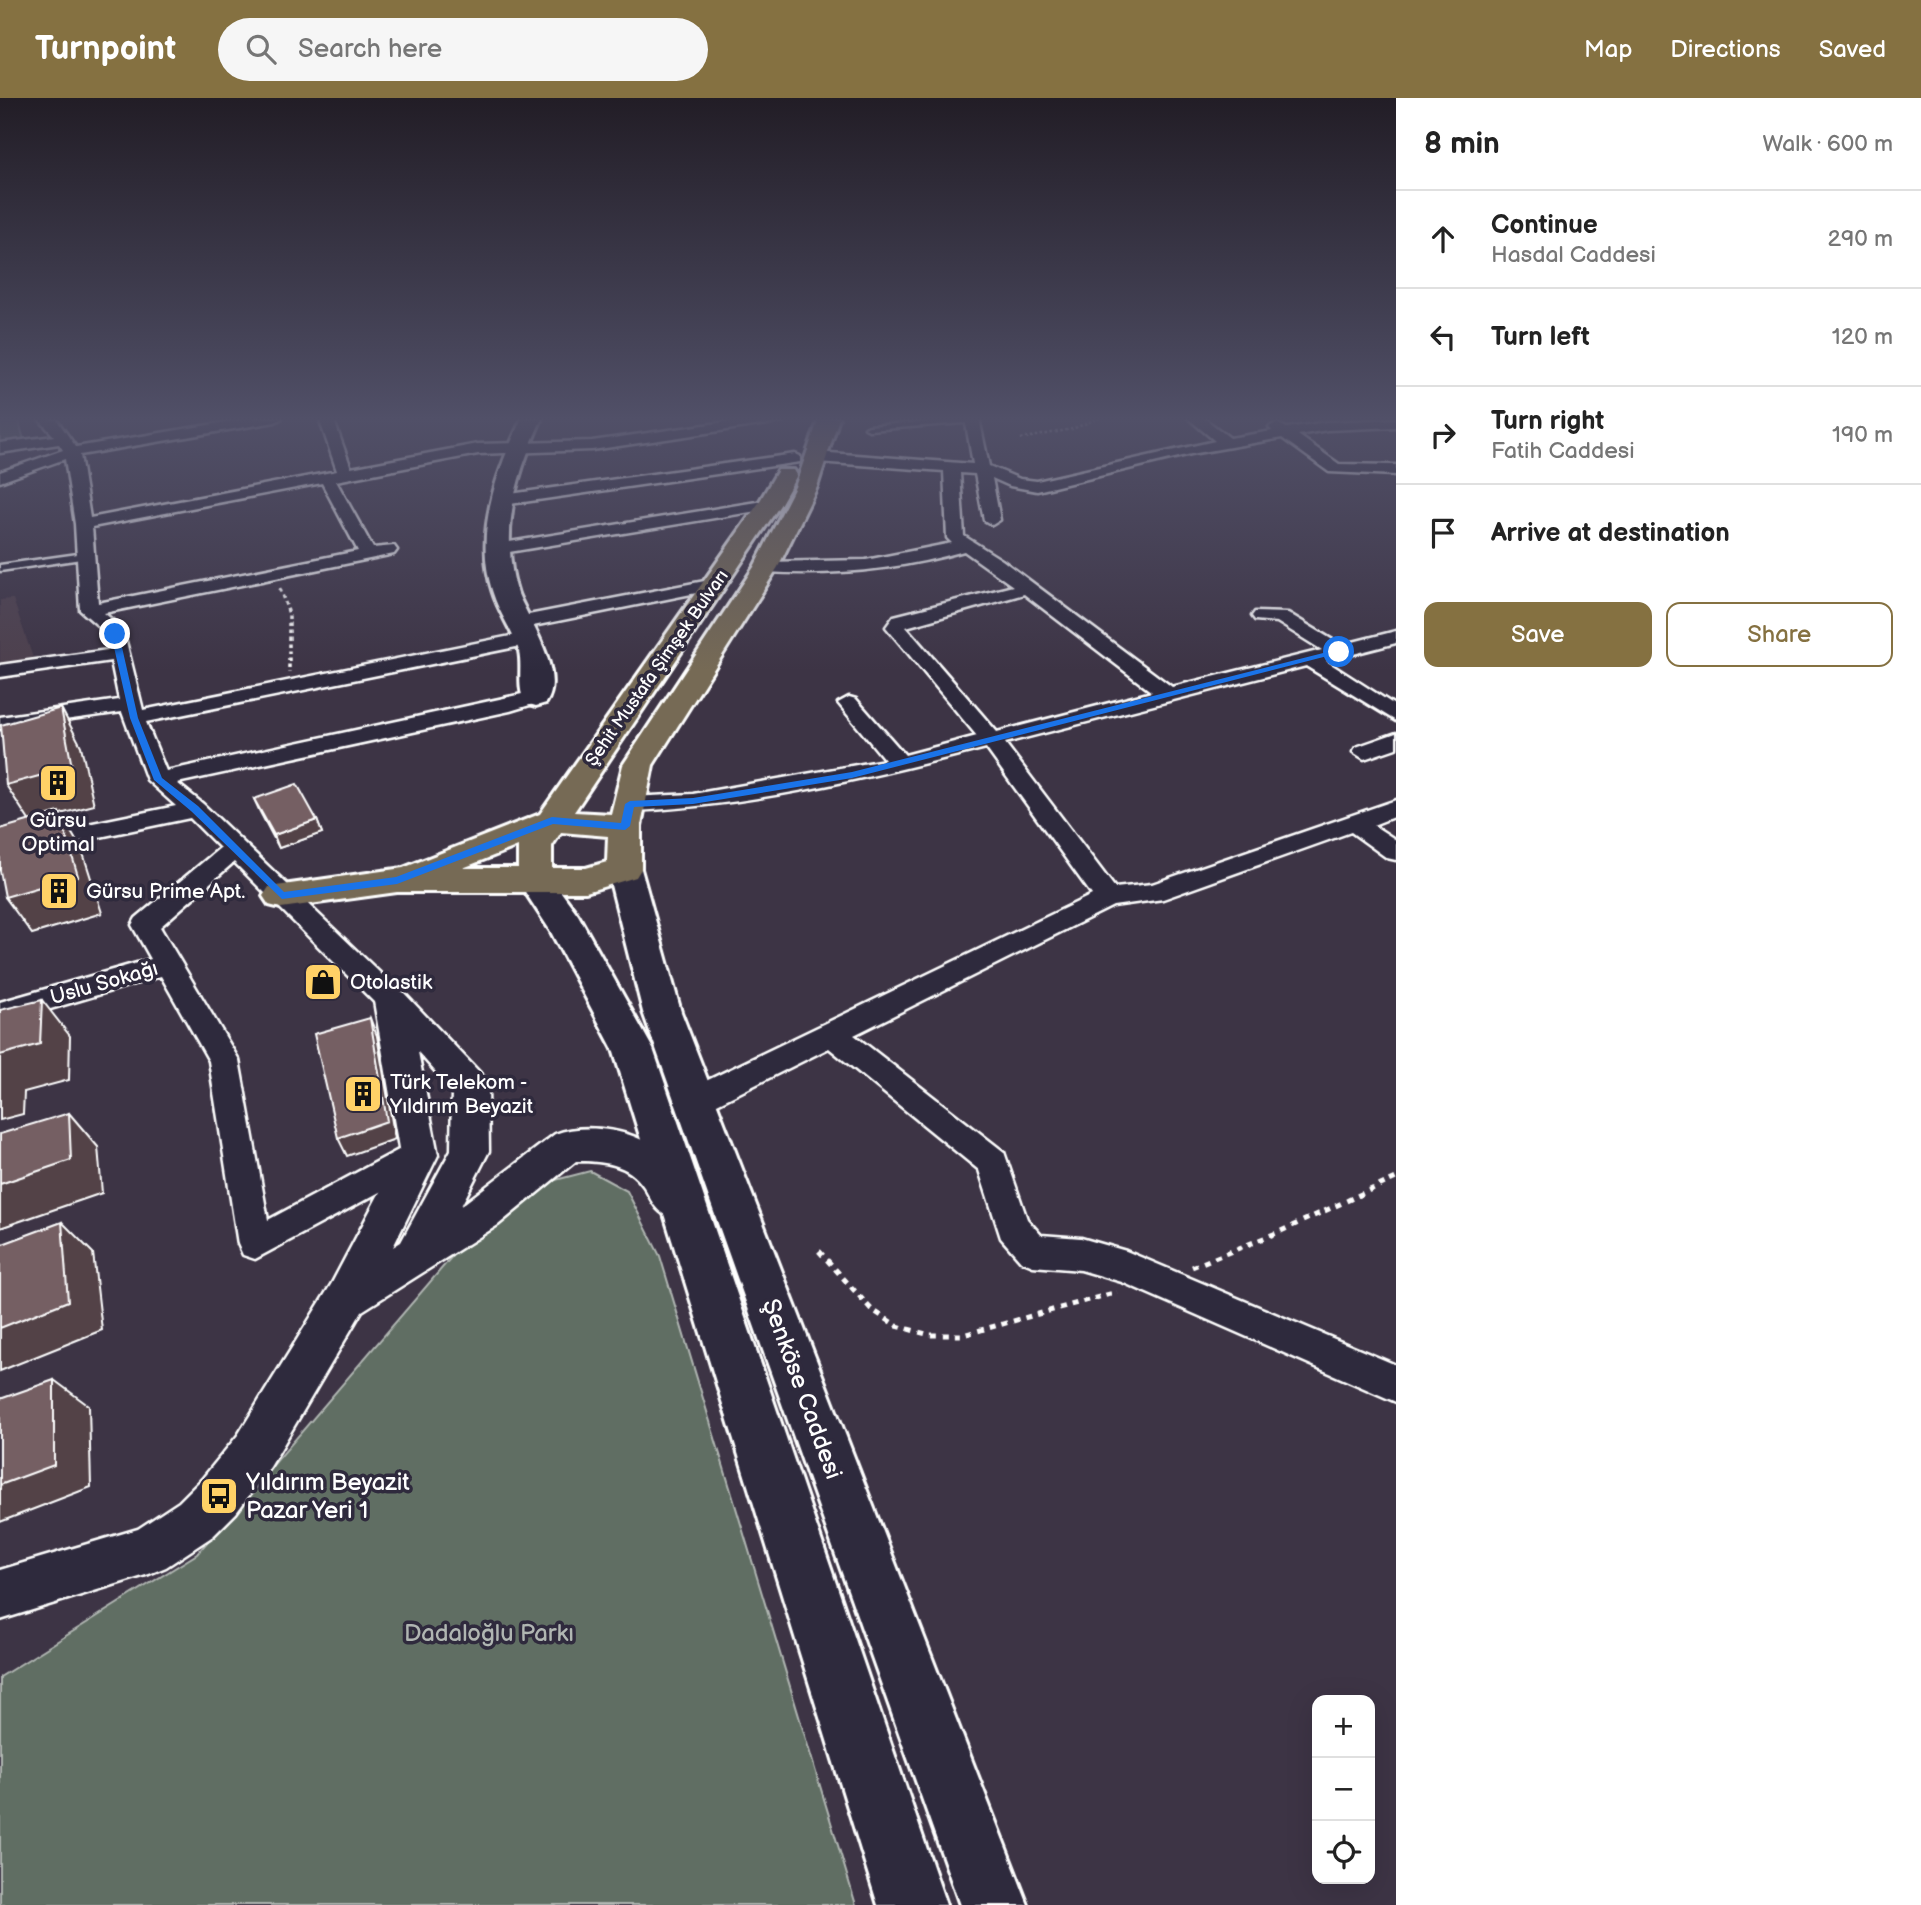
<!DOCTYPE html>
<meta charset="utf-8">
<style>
:root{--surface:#fff;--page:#f6f6f6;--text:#222;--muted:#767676;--line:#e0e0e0;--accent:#857141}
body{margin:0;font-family:"Balsamiq Sans",sans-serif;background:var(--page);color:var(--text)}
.controls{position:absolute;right:21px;bottom:21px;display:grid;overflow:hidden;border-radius:14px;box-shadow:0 7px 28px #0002}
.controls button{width:63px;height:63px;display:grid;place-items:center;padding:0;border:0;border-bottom:2px solid var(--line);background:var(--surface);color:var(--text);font:35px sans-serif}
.stop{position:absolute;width:21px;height:21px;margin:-16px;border:5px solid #1a73e8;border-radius:50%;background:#fff}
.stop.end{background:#1a73e8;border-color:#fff;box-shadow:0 2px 7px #0008}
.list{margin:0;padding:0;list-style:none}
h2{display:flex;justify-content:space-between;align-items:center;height:91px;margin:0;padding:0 28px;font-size:30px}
h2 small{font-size:23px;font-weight:400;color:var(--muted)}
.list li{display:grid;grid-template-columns:46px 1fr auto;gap:21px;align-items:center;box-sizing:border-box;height:98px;padding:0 28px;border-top:2px solid var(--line)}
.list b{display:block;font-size:26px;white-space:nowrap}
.list p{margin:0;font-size:23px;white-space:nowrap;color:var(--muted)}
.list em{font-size:23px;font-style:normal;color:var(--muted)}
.actions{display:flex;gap:14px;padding:21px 28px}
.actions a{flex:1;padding:16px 0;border:2px solid var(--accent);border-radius:14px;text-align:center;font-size:24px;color:var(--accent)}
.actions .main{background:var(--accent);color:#fff}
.icon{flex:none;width:38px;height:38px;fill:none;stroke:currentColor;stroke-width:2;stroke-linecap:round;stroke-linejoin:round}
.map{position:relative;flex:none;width:1396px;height:1807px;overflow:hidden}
header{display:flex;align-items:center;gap:42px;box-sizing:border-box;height:98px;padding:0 35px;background:var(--accent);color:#fff}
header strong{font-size:33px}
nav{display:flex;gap:38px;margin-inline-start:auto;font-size:24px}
.search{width:490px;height:63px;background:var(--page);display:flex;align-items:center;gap:18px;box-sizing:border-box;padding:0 24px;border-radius:38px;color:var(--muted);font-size:26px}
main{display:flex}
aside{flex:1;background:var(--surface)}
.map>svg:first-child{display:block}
.built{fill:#4e414e}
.green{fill:#606e64;stroke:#b0b6b2;stroke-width:2}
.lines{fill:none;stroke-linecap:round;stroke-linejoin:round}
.service-casing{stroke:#fff;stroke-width:5}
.minor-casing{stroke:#fff;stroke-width:5}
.tertiary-casing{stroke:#fff;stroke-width:5}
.secondary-casing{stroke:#fff;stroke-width:6}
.primary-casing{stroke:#fff;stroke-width:6}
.path-far2{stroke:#fff;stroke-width:2.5;stroke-dasharray:2.5 2.5;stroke-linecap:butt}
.path-far1{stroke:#fff;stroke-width:3.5;stroke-dasharray:3.5 3.5;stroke-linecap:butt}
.path{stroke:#fff;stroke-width:5;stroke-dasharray:6 6;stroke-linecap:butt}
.service{fill:#2f2a3d;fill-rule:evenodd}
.minor{fill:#2f2a3d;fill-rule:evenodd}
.tertiary{fill:#2f2a3d;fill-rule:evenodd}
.secondary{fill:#2f2a3d;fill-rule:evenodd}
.primary{fill:#766a54;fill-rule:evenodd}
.wall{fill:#655156;stroke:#fff;stroke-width:2}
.shaded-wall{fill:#524246;stroke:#fff;stroke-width:2}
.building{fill:#755e64;stroke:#fff;stroke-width:2}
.route{fill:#1a73e8}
.labels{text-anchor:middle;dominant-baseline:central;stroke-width:7;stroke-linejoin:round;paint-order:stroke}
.far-street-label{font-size:18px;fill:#fff;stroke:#2f2a3d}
.poi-label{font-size:21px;fill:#fff;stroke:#2f2a3d;text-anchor:start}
.street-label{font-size:21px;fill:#fff;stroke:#2f2a3d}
.near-street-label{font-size:24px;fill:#fff;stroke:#2f2a3d}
.near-poi-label{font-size:24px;fill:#fff;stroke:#2f2a3d;text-anchor:start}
.near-park-label{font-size:24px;fill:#b0b6b2;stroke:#2f2a3d}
</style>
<header>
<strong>Turnpoint</strong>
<div class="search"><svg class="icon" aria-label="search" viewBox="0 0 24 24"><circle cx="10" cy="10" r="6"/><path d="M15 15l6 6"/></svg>Search here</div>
<nav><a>Map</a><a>Directions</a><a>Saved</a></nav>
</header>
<main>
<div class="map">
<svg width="1396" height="1807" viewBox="0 0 1396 1807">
<rect width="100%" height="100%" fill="#3d3445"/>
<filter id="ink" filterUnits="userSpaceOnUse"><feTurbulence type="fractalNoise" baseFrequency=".0143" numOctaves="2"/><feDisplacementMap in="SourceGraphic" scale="14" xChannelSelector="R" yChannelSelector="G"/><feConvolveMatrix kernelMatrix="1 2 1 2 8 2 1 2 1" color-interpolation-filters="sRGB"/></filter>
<g filter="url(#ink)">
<path class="built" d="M 13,501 L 35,566 L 0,571 L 0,502 Z"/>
<path class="green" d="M 0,320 L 18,320 L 24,342 L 0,346 Z
M 590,1073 L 627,1093 L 660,1158 L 856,1807 L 0,1807 L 0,1579 L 197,1456 L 472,1135 L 544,1085 Z"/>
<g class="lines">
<defs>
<path id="service" d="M 973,320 L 976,324 L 869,332 L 865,330 L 869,328 Z
M 85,455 L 89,458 L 88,460 L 0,473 L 0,467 Z"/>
<path id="minor" d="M 38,320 L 57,322 L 76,349 L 250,320 L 282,320 L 275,324 L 80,357 L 90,420 L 337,373 L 319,320 L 333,320 L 351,370 L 478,346 L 592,343 L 753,320 L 788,320 L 781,324 L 592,352 L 478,356 L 336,383 L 373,450 L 394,448 L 397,452 L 394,456 L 104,515 L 123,531 L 143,612 L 526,535 L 536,541 L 526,547 L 146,624 L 166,673 L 536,593 L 546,599 L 543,603 L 510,613 L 177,685 L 203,706 L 401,895 L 405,903 L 401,911 L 391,914 L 381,911 L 234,764 L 160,829 L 239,962 L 268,1122 L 408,1047 L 419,1043 L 430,1047 L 435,1057 L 430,1067 L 255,1161 L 243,1157 L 238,1146 L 209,963 L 161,878 L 0,926 L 0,904 L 151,861 L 132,827 L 136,820 L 220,750 L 190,720 L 0,760 L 0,744 L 176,708 L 147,682 L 122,614 L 0,631 L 0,619 L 119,602 L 111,563 L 0,579 L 0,567 L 108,552 L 104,533 L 80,512 L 75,426 L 65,361 L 0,384 L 0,374 L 63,352 L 59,346 L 0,355 L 0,345 L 54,338 ZM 322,385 L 358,453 L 98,505 L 92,429 Z
M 965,320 L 979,320 L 989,368 L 1020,381 L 1037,383 L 1215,343 L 1188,320 L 1204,320 L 1230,340 L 1272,333 L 1269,329 L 1276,325 L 1287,330 L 1327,324 L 1396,321 L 1396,329 L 1327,332 L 1298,337 L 1339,366 L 1396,367 L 1396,377 L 1329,374 L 1282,340 L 1191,356 L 1037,393 L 1010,388 L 992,380 L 1000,422 L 992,427 L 984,422 L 975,376 L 960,375 L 964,438 L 1002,462 L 1172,589 L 1322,552 L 1277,524 L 1255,522 L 1252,518 L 1255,514 L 1288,515 L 1341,547 L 1396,533 L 1396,545 L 1326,563 L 1396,608 L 1396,623 L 1306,568 L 1005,645 L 1115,790 L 1152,786 L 1396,702 L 1396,718 L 1373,727 L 1396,742 L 1396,762 L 1387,760 L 1351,734 L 1163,801 L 1113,808 L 854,937 L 1004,1054 L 1027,1121 L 1041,1137 L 1081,1140 L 1126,1153 L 1396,1267 L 1396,1304 L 1122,1184 L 1081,1172 L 1033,1168 L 1021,1163 L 1001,1140 L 979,1072 L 829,950 L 705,1012 L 694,1016 L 683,1012 L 679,1003 L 683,994 L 1092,797 L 986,650 C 869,680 752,708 630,713 L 622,711 L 618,706 L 622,701 L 630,699 L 693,696 L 885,662 L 838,605 L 849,599 L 856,601 L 905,657 L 977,638 L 886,529 L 894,518 L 1013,488 L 964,453 C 898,472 834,478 766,474 L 757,469 L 766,464 L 866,462 L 952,445 L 947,440 L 944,373 L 817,364 L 809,359 L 817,354 L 973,366 ZM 1024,496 L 1152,594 L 997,634 L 906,529 Z
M 795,356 L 800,358 L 800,364 L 503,407 L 495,402 L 503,397 Z
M 769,402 L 775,404 L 775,410 L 497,456 L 488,451 L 497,446 Z
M 715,481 L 721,482 L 724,486 L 721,490 L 518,531 L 508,525 L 518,519 Z
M 1396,635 L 1396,650 L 1364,661 L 1353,654 L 1356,649 Z"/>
<path id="tertiary" d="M 391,890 L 403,894 L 483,978 L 488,988 L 489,1053 L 461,1108 L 555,1036 C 587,1024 638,1032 663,1056 C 676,1068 684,1088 691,1103 L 686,1115 L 672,1120 C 655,1114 653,1104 644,1089 C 629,1065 602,1063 576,1063 L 498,1127 L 362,1213 L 270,1369 L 236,1415 L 213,1438 L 166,1469 L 149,1476 L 0,1522 L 0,1472 L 138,1431 L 179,1404 L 202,1381 L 238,1337 L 332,1185 L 400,1056 L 374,903 L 379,894 ZM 418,954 L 452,992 L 451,1052 L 401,1144 L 393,1149 L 438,1057 Z"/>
<path id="secondary" d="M 522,320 L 542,320 C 524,360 508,404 510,448 C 510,464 513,481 518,496 C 529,523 566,576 546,605 L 536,608 L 526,605 C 516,591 523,570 519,553 C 513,533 499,515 493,495 C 473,436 497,373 522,320 Z
M 624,759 L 636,763 L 641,771 L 681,914 L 1028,1807 L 960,1807 L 643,914 L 607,771 L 612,763 Z
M 535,771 L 547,775 L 578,817 L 653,951 L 946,1807 L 878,1807 L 613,951 L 550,832 L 518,783 L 523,775 Z"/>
<path id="primary" d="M 819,320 L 839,320 L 817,389 L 778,469 L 653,667 L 641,728 L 641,771 L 636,779 L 586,794 L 397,794 L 281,810 L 269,807 L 263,798 L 269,789 L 403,770 L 540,716 L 758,406 L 778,372 L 794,372 L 797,377 L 780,407 L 574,714 L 611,716 L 623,667 L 754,469 L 795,389 ZM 561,734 L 608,738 L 607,764 L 586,770 L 552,770 L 552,748 ZM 518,748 L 518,770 L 463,770 Z"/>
</defs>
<use href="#service" class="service-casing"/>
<use href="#minor" class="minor-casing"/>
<use href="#tertiary" class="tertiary-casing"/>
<use href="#secondary" class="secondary-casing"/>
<use href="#primary" class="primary-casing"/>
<path class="path-far2" d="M 1021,341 L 1072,331 L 1099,320
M 280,490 L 281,493"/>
<path class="path-far1" d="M 280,491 L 289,516 L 289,574"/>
<path class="path" d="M 819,1153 L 871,1211 L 897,1228 L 930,1237 L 963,1237 L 1117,1194
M 1192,1169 L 1279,1134 L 1396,1080"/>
<use href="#service" class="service"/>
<use href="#minor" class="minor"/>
<use href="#tertiary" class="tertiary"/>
<use href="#secondary" class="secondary"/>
<use href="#primary" class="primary"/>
</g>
<path class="wall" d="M 254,701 L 317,722 L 322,735 L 279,750 L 260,714 Z"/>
<path class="shaded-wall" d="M 61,610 L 81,648 L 94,707 L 60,716 L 82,752 L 102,815 L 32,836 L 5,799 L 30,724 L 6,687 Z
M 317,722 L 322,735 L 279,750 L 274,737 Z
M 42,902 L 70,938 L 69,982 L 24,994 L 23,1016 L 0,1022 L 0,957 Z
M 370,920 L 377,938 L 395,1041 L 347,1058 L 338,1040 Z
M 69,1015 L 98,1049 L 102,1095 L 0,1130 L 0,1086 Z
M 62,1124 L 93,1155 L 102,1232 L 0,1273 L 0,1230 Z
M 54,1282 L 89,1308 L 91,1389 L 0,1424 L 0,1387 Z"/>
<path class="building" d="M 61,610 L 72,669 L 6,687 L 1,627 Z
M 297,686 L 317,722 L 274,737 L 254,701 Z
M 59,714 L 78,778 L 5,799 L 0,773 L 0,731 Z
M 42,902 L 40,946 L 0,957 L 0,912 Z
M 370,920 L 387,1023 L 338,1040 L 314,936 Z
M 69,1015 L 71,1062 L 0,1086 L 0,1036 Z
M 62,1124 L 68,1203 L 0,1230 L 0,1147 Z
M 54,1282 L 54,1367 L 0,1387 L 0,1301 Z"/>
</g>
<linearGradient id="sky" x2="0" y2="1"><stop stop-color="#221d26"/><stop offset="0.56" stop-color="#515068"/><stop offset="1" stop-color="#515068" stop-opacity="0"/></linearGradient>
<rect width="1396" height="573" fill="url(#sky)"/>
<path class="route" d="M 115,534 L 119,536 L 138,620 L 162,680 L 198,708 L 284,794 L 396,779 L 552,719 L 621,725 L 625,706 L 630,703 L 693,700 L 852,674 L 1339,551 L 1343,554 L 852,680 L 693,706 L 634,709 L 630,728 L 625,732 L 553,726 L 397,786 L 282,801 L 191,713 L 154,682 L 130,620 L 111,536 Z"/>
<defs>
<symbol id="building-square" viewBox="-11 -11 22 22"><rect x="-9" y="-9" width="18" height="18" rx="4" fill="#ffd166" stroke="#2f2a3d"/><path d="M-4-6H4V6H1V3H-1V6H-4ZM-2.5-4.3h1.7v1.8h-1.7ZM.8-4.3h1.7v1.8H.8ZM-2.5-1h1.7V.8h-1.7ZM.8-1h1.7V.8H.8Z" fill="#111"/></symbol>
<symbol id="shop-square" viewBox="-11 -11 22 22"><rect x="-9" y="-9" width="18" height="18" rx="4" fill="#ffd166" stroke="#2f2a3d"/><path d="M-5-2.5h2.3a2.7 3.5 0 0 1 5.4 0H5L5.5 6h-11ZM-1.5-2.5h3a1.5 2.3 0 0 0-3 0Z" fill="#111"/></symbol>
<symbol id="bus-square" viewBox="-11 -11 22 22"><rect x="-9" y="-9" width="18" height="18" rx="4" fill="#ffd166" stroke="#2f2a3d"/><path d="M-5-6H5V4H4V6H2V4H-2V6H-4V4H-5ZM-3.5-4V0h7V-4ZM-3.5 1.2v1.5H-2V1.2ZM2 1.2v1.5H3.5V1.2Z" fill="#111"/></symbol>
</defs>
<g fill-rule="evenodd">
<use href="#building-square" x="36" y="663" width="44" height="44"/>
<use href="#building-square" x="37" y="771" width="44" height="44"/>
<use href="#shop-square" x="301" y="862" width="44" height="44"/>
<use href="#building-square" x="341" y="974" width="44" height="44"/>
<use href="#bus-square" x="197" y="1376" width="44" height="44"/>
</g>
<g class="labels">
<g class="far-street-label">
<text transform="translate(657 570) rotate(-55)">Şehit Mustafa Şimşek Bulvarı</text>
</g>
<g class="poi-label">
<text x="58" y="722" text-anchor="middle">Gürsu<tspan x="58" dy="24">Optimal</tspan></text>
<text x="86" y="793">Gürsu Prime Apt.</text>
<text x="350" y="884">Otolastik</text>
<text x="390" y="984">Türk Telekom -<tspan x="390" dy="24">Yıldırım Beyazit</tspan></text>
</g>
<g class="street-label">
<text transform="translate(104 885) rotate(-16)">Uslu Sokağı</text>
</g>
<g class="near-street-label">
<text transform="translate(802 1291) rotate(70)">Şenköse Caddesi</text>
</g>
<g class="near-poi-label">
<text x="246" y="1384">Yıldırım Beyazit<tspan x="246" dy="28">Pazar Yeri 1</tspan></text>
</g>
<g class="near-park-label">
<text x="489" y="1535">Dadaloğlu Parkı</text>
</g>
</g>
</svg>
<div class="controls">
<button>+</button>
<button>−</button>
<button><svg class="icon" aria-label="locate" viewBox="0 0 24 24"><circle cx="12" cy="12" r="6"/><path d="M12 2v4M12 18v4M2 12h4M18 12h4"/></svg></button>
</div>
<div class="stop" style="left:1339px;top:554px"></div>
<div class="stop end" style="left:115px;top:536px"></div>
</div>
<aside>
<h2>8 min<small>Walk · 600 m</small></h2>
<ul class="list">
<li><svg class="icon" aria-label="ahead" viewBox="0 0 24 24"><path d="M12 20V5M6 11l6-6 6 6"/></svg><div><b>Continue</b><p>Hasdal Caddesi</p></div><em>290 m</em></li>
<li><svg class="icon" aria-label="left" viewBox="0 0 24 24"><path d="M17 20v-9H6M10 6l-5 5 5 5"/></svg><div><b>Turn left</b></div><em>120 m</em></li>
<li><svg class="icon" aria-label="right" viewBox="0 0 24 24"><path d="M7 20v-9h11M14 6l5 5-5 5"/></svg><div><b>Turn right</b><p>Fatih Caddesi</p></div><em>190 m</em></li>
<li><svg class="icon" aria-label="arrive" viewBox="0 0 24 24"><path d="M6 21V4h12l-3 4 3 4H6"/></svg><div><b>Arrive at destination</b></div></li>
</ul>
<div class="actions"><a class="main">Save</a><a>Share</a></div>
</aside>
</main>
